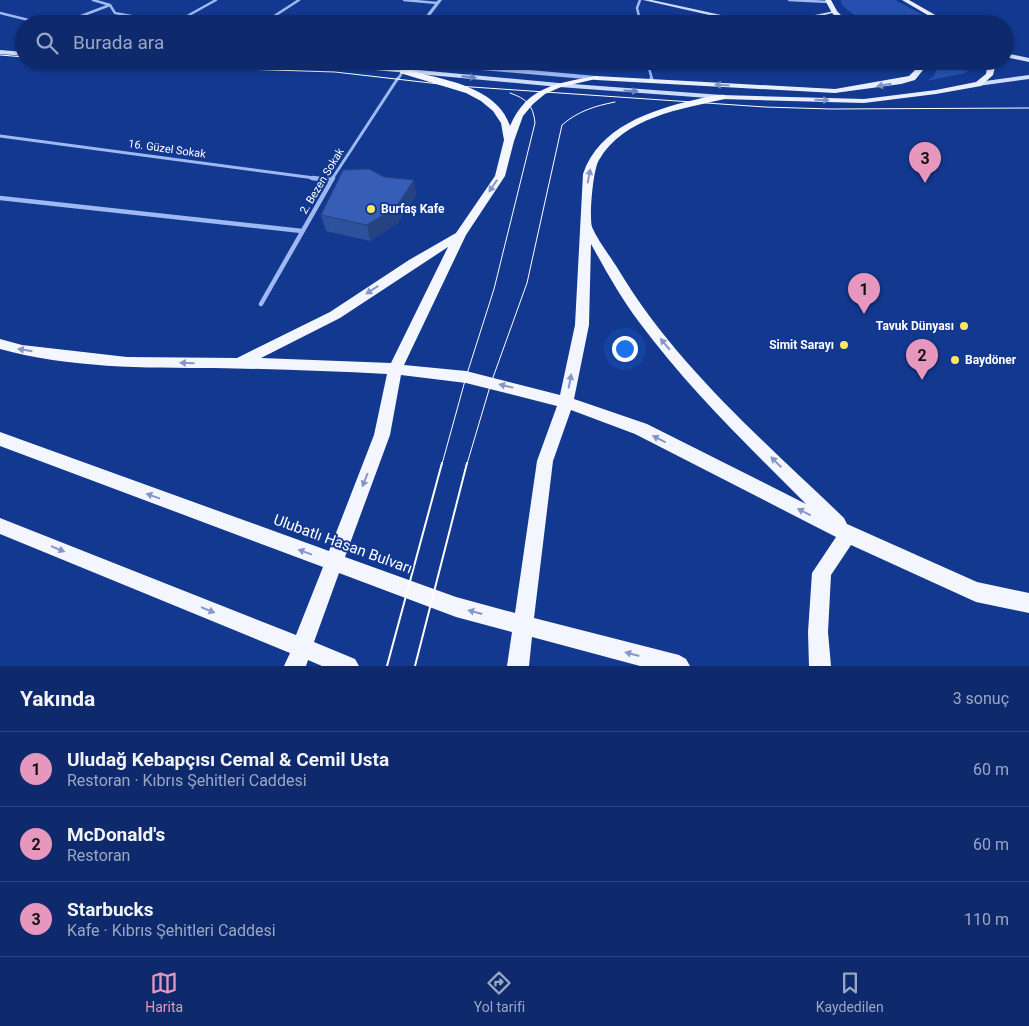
<!DOCTYPE html>
<html lang="tr">
<meta charset="utf-8">
<style>
:root{--surface:#0e2a6c;--page:#1c3674;--text:#f1f3f6;--muted:#9ba7c2;--line:#2e467f;--accent:#e797bd}
body{margin:0;font-family:Roboto,sans-serif;background:var(--page);color:var(--text)}
.you{position:absolute;left:624px;top:348px;width:18px;height:18px;margin:-12px;border:4px solid #fff;border-radius:50%;background:#1a73e8;box-shadow:0 0 0 8px #1a73e833}
.badge{display:grid;place-items:center;width:32px;height:32px;border-radius:50%;background:var(--accent);color:#111;font-size:16px;font-weight:700}
.pin{position:absolute;translate:-50% -41px;filter:drop-shadow(0 1px 2px #0008)}
.pin::after{content:'';position:absolute;top:26px;width:18px;height:15px;background:inherit;clip-path:polygon(0 0,100% 0,50% 100%)}
.list{margin:0;padding:0;list-style:none}
h2{display:flex;justify-content:space-between;align-items:center;height:65px;margin:0;padding:0 20px;font-size:21px}
h2 small{font-size:16px;font-weight:400;color:var(--muted)}
.list li{display:grid;grid-template-columns:32px 1fr auto;gap:15px;align-items:center;box-sizing:border-box;height:75px;padding:0 20px;border-top:1px solid var(--line)}
.list b{display:block;font-size:19px;white-space:nowrap}
.list p{margin:0;font-size:16px;white-space:nowrap;color:var(--muted)}
.list em{font-size:16px;font-style:normal;color:var(--muted)}
.icon{flex:none;width:28px;height:28px;fill:none;stroke:currentColor;stroke-width:2;stroke-linecap:round;stroke-linejoin:round}
.map{position:relative;flex:none;width:1029px;height:666px;overflow:hidden}
.search{position:absolute;background:var(--surface);box-shadow:0 1px 4px #0004;left:15px;right:15px;top:15px;height:55px;display:flex;align-items:center;gap:12px;box-sizing:border-box;padding:0 18px;border-radius:28px;color:var(--muted);font-size:19px}
.sheet{height:290px;background:var(--surface)}
nav{display:flex;justify-content:space-around;align-items:center;box-sizing:border-box;height:70px;border-top:1px solid var(--line);background:var(--surface);font-size:14px;color:var(--muted)}
nav a{display:grid;justify-items:center;gap:2px}
nav .on{color:var(--accent)}
.map>svg:first-child{display:block}
.green{fill:#2550af}
.lines{fill:none;stroke-linecap:round;stroke-linejoin:round}
.minor-far2{stroke:#9eb8f2;stroke-width:2.5}
.minor-far1{stroke:#9eb8f2;stroke-width:3}
.minor{stroke:#9eb8f2;stroke-width:4.5}
.tertiary{fill:#9eb8f2;fill-rule:evenodd}
.secondary{fill:#cddbfc;fill-rule:evenodd}
.primary{fill:#e9eeff;fill-rule:evenodd}
.trunk{fill:#f4f6ff;fill-rule:evenodd}
.tram-far1{stroke:#fff;stroke-width:1}
.tram{stroke:#fff;stroke-width:2}
.wall{fill:#2e519d}
.shaded-wall{fill:#264280}
.building{fill:#365eb7;stroke:#264280}
.oneway{fill:#6781c1}
.oneway2{fill:#7e93c8}
.oneway3{fill:#8497c8}
.poi-dot{fill:#ffe75f;stroke:#133890;stroke-width:2}
.labels{text-anchor:middle;dominant-baseline:central;stroke-width:4;stroke-linejoin:round;paint-order:stroke}
.far-street-label{font-size:11px;fill:#fff;stroke:#133890}
.poi-label{font-size:12px;font-weight:bold;fill:#fff;stroke:#133890;text-anchor:start}
.near-street-label{font-size:15px;fill:#fff;stroke:#133890}
</style>
<div class="map">
<svg width="1029" height="666" viewBox="0 0 1029 666">
<rect width="100%" height="100%" fill="#133890"/>
<path class="green" d="M 841,0 L 895,0 L 940,24 L 865,24 L 842,5 Z
M 931,61 L 979,61 L 965,73 L 927,81 L 934,76 L 936,71 Z"/>
<g class="lines">
<path class="minor-far2" d="M 93,0 L 110,5 L 115,13 L 147,19 L 179,20
M 404,0 L 437,3
M 640,0 L 637,8 L 641,24
M 789,0 L 829,2
M 0,13 L 45,24
M 427,17 L 527,24
M 60,24 L 110,5
M 173,24 L 216,0
M 262,24 L 299,0
M 647,61 L 652,79
M 398,79 L 403,71"/>
<path class="minor-far1" d="M 651,78 L 652,81
M 0,136 L 322,179
M 332,179 L 398,78"/>
<path class="minor" d="M 312,178 L 331,180
M 0,198 L 302,231
M 261,304 L 333,178"/>
<path class="tertiary" d="M 438,0 L 442,0 L 429,17 L 427,24 L 423,24 L 425,17 Z
M 393,61 L 401,61 L 375,70 L 372,68 Z
M 431,61 L 596,76 L 599,78 L 596,80 L 446,67 Z"/>
<path class="secondary" d="M 643,0 L 652,0 L 749,21 L 751,18 L 796,19 L 834,11 L 836,12 L 796,23 L 753,22 L 759,24 L 749,24 Z
M 0,50 L 24,52 L 24,56 L 0,54 Z
M 1005,53 L 1029,58 L 1029,62 L 1005,57 Z
M 165,61 L 226,61 L 375,66 L 559,83 L 722,95 L 725,97 L 722,99 L 559,87 L 375,70 L 168,63 Z
M 1029,75 L 1029,79 L 978,86 L 975,84 L 978,82 Z"/>
<path class="primary" d="M 825,0 L 831,0 L 837,11 L 850,24 L 843,24 L 832,13 Z
M 902,0 L 909,0 L 951,24 L 943,24 Z
M 913,61 L 920,61 L 923,70 L 915,80 L 901,84 L 835,93 L 596,80 L 592,78 L 596,76 L 835,89 L 909,76 L 915,70 Z
M 988,61 L 995,61 L 996,63 L 993,75 L 981,86 L 936,94 L 864,103 L 722,99 L 718,97 L 722,95 L 864,99 L 936,90 L 976,82 L 986,74 Z"/>
<path class="trunk" d="M 400,69 C 409,68 418,73 427,75 C 457,82 499,92 510,126 C 527,86 558,83 596,76 L 600,78 L 561,87 L 545,94 L 533,104 L 523,116 L 514,141 L 505,176 L 466,235 L 404,365 L 466,371 L 560,395 L 575,325 L 583,174 C 599,127 651,110 694,100 C 704,98 716,94 725,95 L 725,99 C 681,109 624,117 599,160 C 593,169 589,217 592,227 C 598,241 610,256 618,269 C 676,366 764,441 844,518 L 847,524 L 977,582 L 1029,593 L 1029,613 L 976,602 L 851,545 L 831,575 L 828,632 L 831,666 L 809,666 L 808,632 L 812,573 L 836,537 L 635,434 L 571,410 L 553,461 L 534,618 L 679,655 L 686,659 L 690,666 L 640,666 L 532,637 L 529,666 L 507,666 L 512,632 L 456,617 L 339,573 L 314,642 L 355,659 L 359,666 L 322,666 L 308,660 L 306,666 L 284,666 L 290,653 L 0,534 L 0,518 L 296,635 L 323,567 L 0,446 L 0,432 L 329,551 L 374,435 L 387,374 C 330,371 273,369 215,368 C 145,368 68,368 0,349 L 0,339 L 22,345 L 127,357 L 237,358 L 330,312 L 409,260 L 456,233 L 495,176 L 504,140 L 501,123 L 493,111 L 481,101 L 466,93 L 400,73 ZM 591,244 C 606,271 621,298 639,322 C 688,388 748,446 806,504 L 647,424 L 574,399 L 589,325 ZM 448,247 L 391,363 L 261,358 L 340,318 ZM 401,375 L 466,383 L 557,406 L 537,461 L 515,613 L 456,597 L 345,557 L 390,435 Z"/>
<path class="tram-far1" d="M 0,55 L 24,57
M 80,61 L 146,66 L 335,72 L 457,86 L 765,107 L 831,109 L 1029,108
M 442,464 L 466,377 L 494,289 L 535,123 C 533,105 527,99 510,93
M 467,464 L 491,383 L 527,283 L 562,125 C 578,111 595,106 615,102"/>
<path class="tram" d="M 387,666 L 442,463
M 415,666 L 467,463"/>
</g>
<path class="wall" d="M 384,177 L 414,180 L 416,195 L 398,223 L 370,241 L 326,231 L 321,215 Z"/>
<path class="shaded-wall" d="M 414,180 L 416,195 L 398,223 L 370,241 L 367,225 Z"/>
<path class="building" d="M 369,169 L 384,177 L 414,180 L 396,207 L 367,225 L 321,215 L 343,170 Z"/>
<defs><path id="oneway-solid" d="M-6-.8H1V-3.2L6.5 0L1 3.2V.8H-6Z" transform="scale(1.25)"/></defs>
<g class="oneway">
<use href="#oneway-solid" transform="translate(469 77) rotate(5)"/>
<use href="#oneway-solid" transform="translate(631 91) rotate(4)"/>
</g>
<g class="oneway2">
<use href="#oneway-solid" transform="translate(722 85) rotate(-177)"/>
<use href="#oneway-solid" transform="translate(884 85) rotate(170)"/>
<use href="#oneway-solid" transform="translate(822 100) rotate(1)"/>
</g>
<g class="oneway3">
<use href="#oneway-solid" transform="translate(589 176) rotate(-79)"/>
<use href="#oneway-solid" transform="translate(493 186) rotate(124)"/>
<use href="#oneway-solid" transform="translate(372 290) rotate(147)"/>
<use href="#oneway-solid" transform="translate(665 344) rotate(-130)"/>
<use href="#oneway-solid" transform="translate(25 350) rotate(-171)"/>
<use href="#oneway-solid" transform="translate(187 363) rotate(-178)"/>
<use href="#oneway-solid" transform="translate(570 381) rotate(-79)"/>
<use href="#oneway-solid" transform="translate(506 386) rotate(-166)"/>
<use href="#oneway-solid" transform="translate(659 439) rotate(-153)"/>
<use href="#oneway-solid" transform="translate(776 462) rotate(-135)"/>
<use href="#oneway-solid" transform="translate(365 480) rotate(111)"/>
<use href="#oneway-solid" transform="translate(153 496) rotate(-160)"/>
<use href="#oneway-solid" transform="translate(804 512) rotate(-153)"/>
<use href="#oneway-solid" transform="translate(58 549) rotate(22)"/>
<use href="#oneway-solid" transform="translate(305 552) rotate(-160)"/>
<use href="#oneway-solid" transform="translate(208 610) rotate(22)"/>
<use href="#oneway-solid" transform="translate(475 612) rotate(-165)"/>
<use href="#oneway-solid" transform="translate(632 654) rotate(-165)"/>
</g>
<g class="poi-dot">
<circle cx="371" cy="209" r="5"/>
<circle cx="964" cy="326" r="5"/>
<circle cx="844" cy="345" r="5"/>
<circle cx="955" cy="360" r="5"/>
</g>
<g class="labels">
<g class="far-street-label">
<text transform="translate(167 149) rotate(8)">16. Güzel Sokak</text>
<text transform="translate(322 181) rotate(-59)">2. Bezen Sokak</text>
</g>
<g class="poi-label">
<text x="381" y="209">Burfaş Kafe</text>
<text x="954" y="326" text-anchor="end">Tavuk Dünyası</text>
<text x="834" y="345" text-anchor="end">Simit Sarayı</text>
<text x="965" y="360">Baydöner</text>
</g>
<g class="near-street-label">
<text transform="translate(343 544) rotate(20)">Ulubatlı Hasan Bulvarı</text>
</g>
</g>
</svg>
<div class="you"></div>
<div class="pin badge" style="left:864px;top:314px">1</div>
<div class="pin badge" style="left:922px;top:380px">2</div>
<div class="pin badge" style="left:925px;top:183px">3</div>
<div class="search"><svg class="icon" aria-label="search" viewBox="0 0 24 24"><circle cx="10" cy="10" r="6"/><path d="M15 15l6 6"/></svg>Burada ara</div>
</div>
<section class="sheet">
<h2>Yakında<small>3 sonuç</small></h2>
<ul class="list">
<li><span class="badge">1</span><div><b>Uludağ Kebapçısı Cemal &amp; Cemil Usta</b><p>Restoran · Kıbrıs Şehitleri Caddesi</p></div><em>60 m</em></li>
<li><span class="badge">2</span><div><b>McDonald's</b><p>Restoran</p></div><em>60 m</em></li>
<li><span class="badge">3</span><div><b>Starbucks</b><p>Kafe · Kıbrıs Şehitleri Caddesi</p></div><em>110 m</em></li>
</ul>
</section>
<nav>
<a class="on"><svg class="icon" aria-label="map" viewBox="0 0 24 24"><path d="M3 6l6-2 6 2 6-2v14l-6 2-6-2-6 2zM9 4v14M15 6v14"/></svg>Harita</a>
<a><svg class="icon" aria-label="directions" viewBox="0 0 24 24"><path d="M12 3l9 9-9 9-9-9zM9 14v-3h6M13 9l2 2-2 2"/></svg>Yol tarifi</a>
<a><svg class="icon" aria-label="saved" viewBox="0 0 24 24"><path d="M7 4h10v16l-5-4-5 4z"/></svg>Kaydedilen</a>
</nav>
